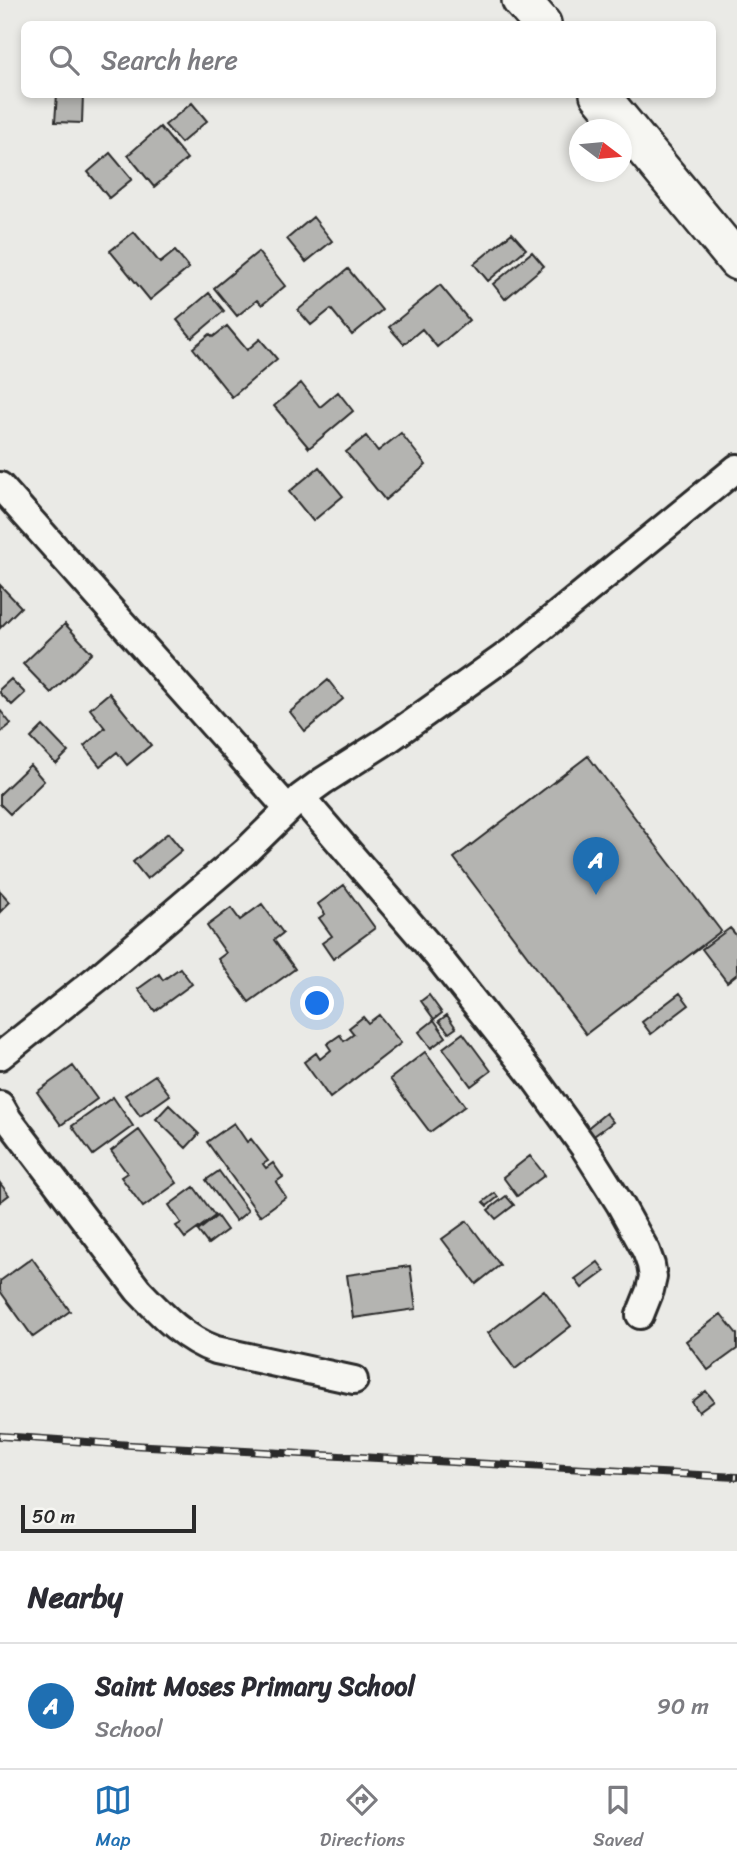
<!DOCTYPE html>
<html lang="en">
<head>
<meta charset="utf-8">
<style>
	body { margin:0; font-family:Sriracha,sans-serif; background:#f7f7f7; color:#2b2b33 }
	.compass { position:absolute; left:569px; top:119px; width:63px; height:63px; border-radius:50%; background:#fff; box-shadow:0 4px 10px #0003; rotate:106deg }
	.scale { position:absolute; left:21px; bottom:18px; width:175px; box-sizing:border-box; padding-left:7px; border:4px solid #2b2b2b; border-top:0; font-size:19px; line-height:24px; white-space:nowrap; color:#2b2b2b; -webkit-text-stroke:5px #f6f6f2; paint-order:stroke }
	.you { position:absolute; left:318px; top:1004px; width:24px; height:24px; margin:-18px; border:5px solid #fff; border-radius:50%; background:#1a73e8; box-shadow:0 0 0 10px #1a73e833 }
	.badge { display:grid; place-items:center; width:46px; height:46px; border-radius:50%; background:#1f6fb2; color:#fff; font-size:23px; font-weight:700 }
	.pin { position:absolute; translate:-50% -58px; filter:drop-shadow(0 2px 4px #0008) }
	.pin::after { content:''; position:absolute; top:37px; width:24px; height:21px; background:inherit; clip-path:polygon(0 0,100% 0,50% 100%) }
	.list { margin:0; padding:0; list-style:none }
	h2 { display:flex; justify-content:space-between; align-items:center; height:91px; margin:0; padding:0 28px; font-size:30px }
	h2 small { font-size:23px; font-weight:400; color:#7c7c81 }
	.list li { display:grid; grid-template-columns:46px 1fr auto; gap:21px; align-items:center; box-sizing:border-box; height:126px; padding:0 28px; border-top:2px solid #e1e1e2 }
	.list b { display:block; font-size:26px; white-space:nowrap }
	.list p { margin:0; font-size:23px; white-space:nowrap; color:#7c7c81 }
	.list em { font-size:23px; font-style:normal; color:#7c7c81 }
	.icon { flex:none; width:38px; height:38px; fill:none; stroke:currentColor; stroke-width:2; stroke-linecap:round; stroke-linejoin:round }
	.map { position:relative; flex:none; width:737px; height:1551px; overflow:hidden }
	.search { position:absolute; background:#fff; box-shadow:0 4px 10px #0003; left:21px; right:21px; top:21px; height:77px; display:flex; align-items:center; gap:18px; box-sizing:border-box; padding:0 24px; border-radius:10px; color:#7c7c81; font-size:26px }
	.sheet { height:217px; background:#fff }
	nav { display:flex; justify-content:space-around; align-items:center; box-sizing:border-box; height:98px; border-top:2px solid #e1e1e2; background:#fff; font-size:19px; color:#7c7c81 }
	nav a { display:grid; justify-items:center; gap:4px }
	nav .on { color:#1f6fb2 }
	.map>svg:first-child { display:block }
	.building { fill:#b4b4b1; stroke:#2b2b2b; stroke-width:2 }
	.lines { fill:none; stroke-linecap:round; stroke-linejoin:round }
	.minor-casing { stroke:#2b2b2b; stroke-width:32 }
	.secondary-casing { stroke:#2b2b2b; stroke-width:42 }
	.minor { stroke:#f6f6f2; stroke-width:26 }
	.secondary { stroke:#f6f6f2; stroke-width:37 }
	.rail-casing { stroke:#2b2b2b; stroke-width:8 }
	.rail { stroke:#f6f6f2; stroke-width:5; stroke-dasharray:16; stroke-linecap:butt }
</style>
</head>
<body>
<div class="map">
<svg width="737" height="1551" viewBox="0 0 737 1551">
	<rect width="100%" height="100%" fill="#eaeae6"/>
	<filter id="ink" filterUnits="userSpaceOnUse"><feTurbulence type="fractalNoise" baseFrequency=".0143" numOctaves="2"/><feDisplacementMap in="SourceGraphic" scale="14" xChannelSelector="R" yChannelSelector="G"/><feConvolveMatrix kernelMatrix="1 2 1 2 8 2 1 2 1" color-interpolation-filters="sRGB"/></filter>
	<g filter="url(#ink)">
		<!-- building -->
		<path class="building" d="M 57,94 L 83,94 L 82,123 L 55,122 Z
			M 192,103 L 207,121 L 181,143 L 165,125 Z
			M 160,127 L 187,159 L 154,187 L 128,155 Z
			M 110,153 L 132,179 L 109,198 L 88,172 Z
			M 313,217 L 332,241 L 306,262 L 287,239 Z
			M 134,232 L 160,263 L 175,251 L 189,268 L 150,300 L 110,251 Z
			M 512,233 L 526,249 L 488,281 L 474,264 Z
			M 258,252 L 285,286 L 262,305 L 257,300 L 237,316 L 214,288 Z
			M 532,252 L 544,266 L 505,299 L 493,284 Z
			M 348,269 L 382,310 L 352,335 L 331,309 L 311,325 L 298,310 Z
			M 440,285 L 469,320 L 437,347 L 422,329 L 404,344 L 389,327 Z
			M 209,293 L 224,311 L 192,338 L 177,320 Z
			M 227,326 L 247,350 L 260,339 L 277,359 L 232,397 L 193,348 L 210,334 L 213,337 Z
			M 301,383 L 320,407 L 338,392 L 353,411 L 309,448 L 274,406 Z
			M 401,433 L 426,465 L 385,500 L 346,452 L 366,436 L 378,451 Z
			M 319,467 L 343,496 L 313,521 L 289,492 Z
			M 0,585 L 21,607 L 0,628 Z
			M 65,624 L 92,653 L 51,693 L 23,664 Z
			M 11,679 L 25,693 L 12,705 L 0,693 L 0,689 Z
			M 328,680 L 343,699 L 305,731 L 290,712 Z
			M 109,693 L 151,745 L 127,765 L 117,752 L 100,766 L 84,746 L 105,728 L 90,709 Z
			M 0,710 L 11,724 L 0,733 Z
			M 43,726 L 68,752 L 56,764 L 31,738 Z
			M 588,756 L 721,931 L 586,1034 L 454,858 Z
			M 30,765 L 44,781 L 10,814 L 0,804 L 0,794 Z
			M 168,833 L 182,850 L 147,879 L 133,862 Z
			M 344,885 L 375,928 L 333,959 L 322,943 L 332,936 L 319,918 L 325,914 L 318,904 Z
			M 0,891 L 10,902 L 0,912 Z
			M 262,904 L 283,933 L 274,940 L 295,969 L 249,1002 L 218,959 L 226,953 L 207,926 L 231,908 L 240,920 Z
			M 730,928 L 737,936 L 737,974 L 727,982 L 702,949 Z
			M 180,968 L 192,984 L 155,1011 L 138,989 L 159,974 L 163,980 Z
			M 680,993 L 689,1005 L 651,1034 L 642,1022 Z
			M 429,995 L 442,1013 L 434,1019 L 421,1001 Z
			M 379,1015 L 401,1043 L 330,1098 L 304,1062 L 316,1053 L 320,1059 L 331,1050 L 327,1044 L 340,1035 L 344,1041 L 354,1034 L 349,1028 L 363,1017 L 368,1023 Z
			M 447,1015 L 456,1028 L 449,1033 L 439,1021 Z
			M 434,1020 L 446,1037 L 431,1048 L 419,1032 Z
			M 463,1033 L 491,1071 L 471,1086 L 443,1048 Z
			M 425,1052 L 465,1106 L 430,1132 L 390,1079 Z
			M 73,1066 L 97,1099 L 61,1125 L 37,1092 Z
			M 155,1075 L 170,1095 L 140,1116 L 125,1095 Z
			M 113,1097 L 133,1126 L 93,1155 L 72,1126 Z
			M 169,1105 L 199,1134 L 186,1148 L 156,1119 Z
			M 606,1113 L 613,1122 L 591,1138 L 585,1130 Z
			M 234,1123 L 247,1142 L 251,1139 L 268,1161 L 263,1164 L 266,1168 L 273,1163 L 283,1177 L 276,1182 L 286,1197 L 260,1216 L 207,1142 Z
			M 139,1130 L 177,1183 L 143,1207 L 121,1177 L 127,1173 L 111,1151 Z
			M 530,1156 L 545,1175 L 517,1196 L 503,1177 Z
			M 219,1171 L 248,1211 L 236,1221 L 206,1180 Z
			M 0,1183 L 9,1195 L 0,1202 Z
			M 194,1187 L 215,1216 L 185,1238 L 176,1226 L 181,1223 L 169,1205 Z
			M 495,1193 L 498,1197 L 487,1206 L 483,1202 Z
			M 506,1196 L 514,1205 L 496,1219 L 488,1210 Z
			M 217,1216 L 227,1230 L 208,1244 L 198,1231 Z
			M 467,1221 L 500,1265 L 476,1284 L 442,1239 Z
			M 32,1258 L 70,1311 L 33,1337 L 0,1291 L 0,1281 Z
			M 598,1262 L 605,1271 L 582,1288 L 575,1279 Z
			M 410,1266 L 416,1309 L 353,1318 L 347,1275 Z
			M 544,1290 L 571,1326 L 515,1369 L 488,1333 Z
			M 721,1314 L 737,1334 L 737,1349 L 708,1370 L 686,1341 Z
			M 706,1391 L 714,1401 L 699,1412 L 692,1402 Z"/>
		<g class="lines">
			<defs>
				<path id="minor" d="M 0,486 L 288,809
					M 301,797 L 436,954 L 535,1079 L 584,1147 L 620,1204 L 646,1251 L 651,1265 L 653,1277 L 650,1290 L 640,1315
					M 0,1056 L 99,977 L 245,852 L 301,797 L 323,781 L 389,739 L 514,650 L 737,468
					M 0,1105 L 8,1119 L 138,1290 C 161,1314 184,1339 216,1350 L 354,1380"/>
				<path id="secondary" d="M 521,0 L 542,24
					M 599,94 L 737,261"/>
			</defs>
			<!-- minor casing -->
			<use href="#minor" class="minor-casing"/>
			<!-- secondary casing -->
			<use href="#secondary" class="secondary-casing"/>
			<!-- minor -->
			<use href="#minor" class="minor"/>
			<!-- secondary -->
			<use href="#secondary" class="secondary"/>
			<defs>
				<path id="rail" d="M 0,1436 L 131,1445 L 737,1477"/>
			</defs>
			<!-- rail casing -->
			<use href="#rail" class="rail-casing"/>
			<!-- rail -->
			<use href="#rail" class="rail"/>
		</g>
	</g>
</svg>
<svg class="compass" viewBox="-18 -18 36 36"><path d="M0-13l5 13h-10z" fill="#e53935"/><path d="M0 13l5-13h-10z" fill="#7c7c81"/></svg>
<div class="scale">50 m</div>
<div class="you"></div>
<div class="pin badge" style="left:596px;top:895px">A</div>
<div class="search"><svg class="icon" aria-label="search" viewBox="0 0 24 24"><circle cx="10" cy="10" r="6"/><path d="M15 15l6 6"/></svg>Search here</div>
</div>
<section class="sheet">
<h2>Nearby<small></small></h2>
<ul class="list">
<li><span class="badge">A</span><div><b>Saint Moses Primary School</b><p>School</p></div><em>90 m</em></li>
</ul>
</section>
<nav>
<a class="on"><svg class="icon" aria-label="map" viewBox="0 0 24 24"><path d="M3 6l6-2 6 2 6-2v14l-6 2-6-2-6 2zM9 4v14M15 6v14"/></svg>Map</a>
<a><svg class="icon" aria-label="directions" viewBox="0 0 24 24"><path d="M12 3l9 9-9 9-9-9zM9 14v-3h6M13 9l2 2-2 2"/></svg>Directions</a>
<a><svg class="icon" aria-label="saved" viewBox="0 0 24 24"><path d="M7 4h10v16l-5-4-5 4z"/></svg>Saved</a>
</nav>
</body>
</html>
